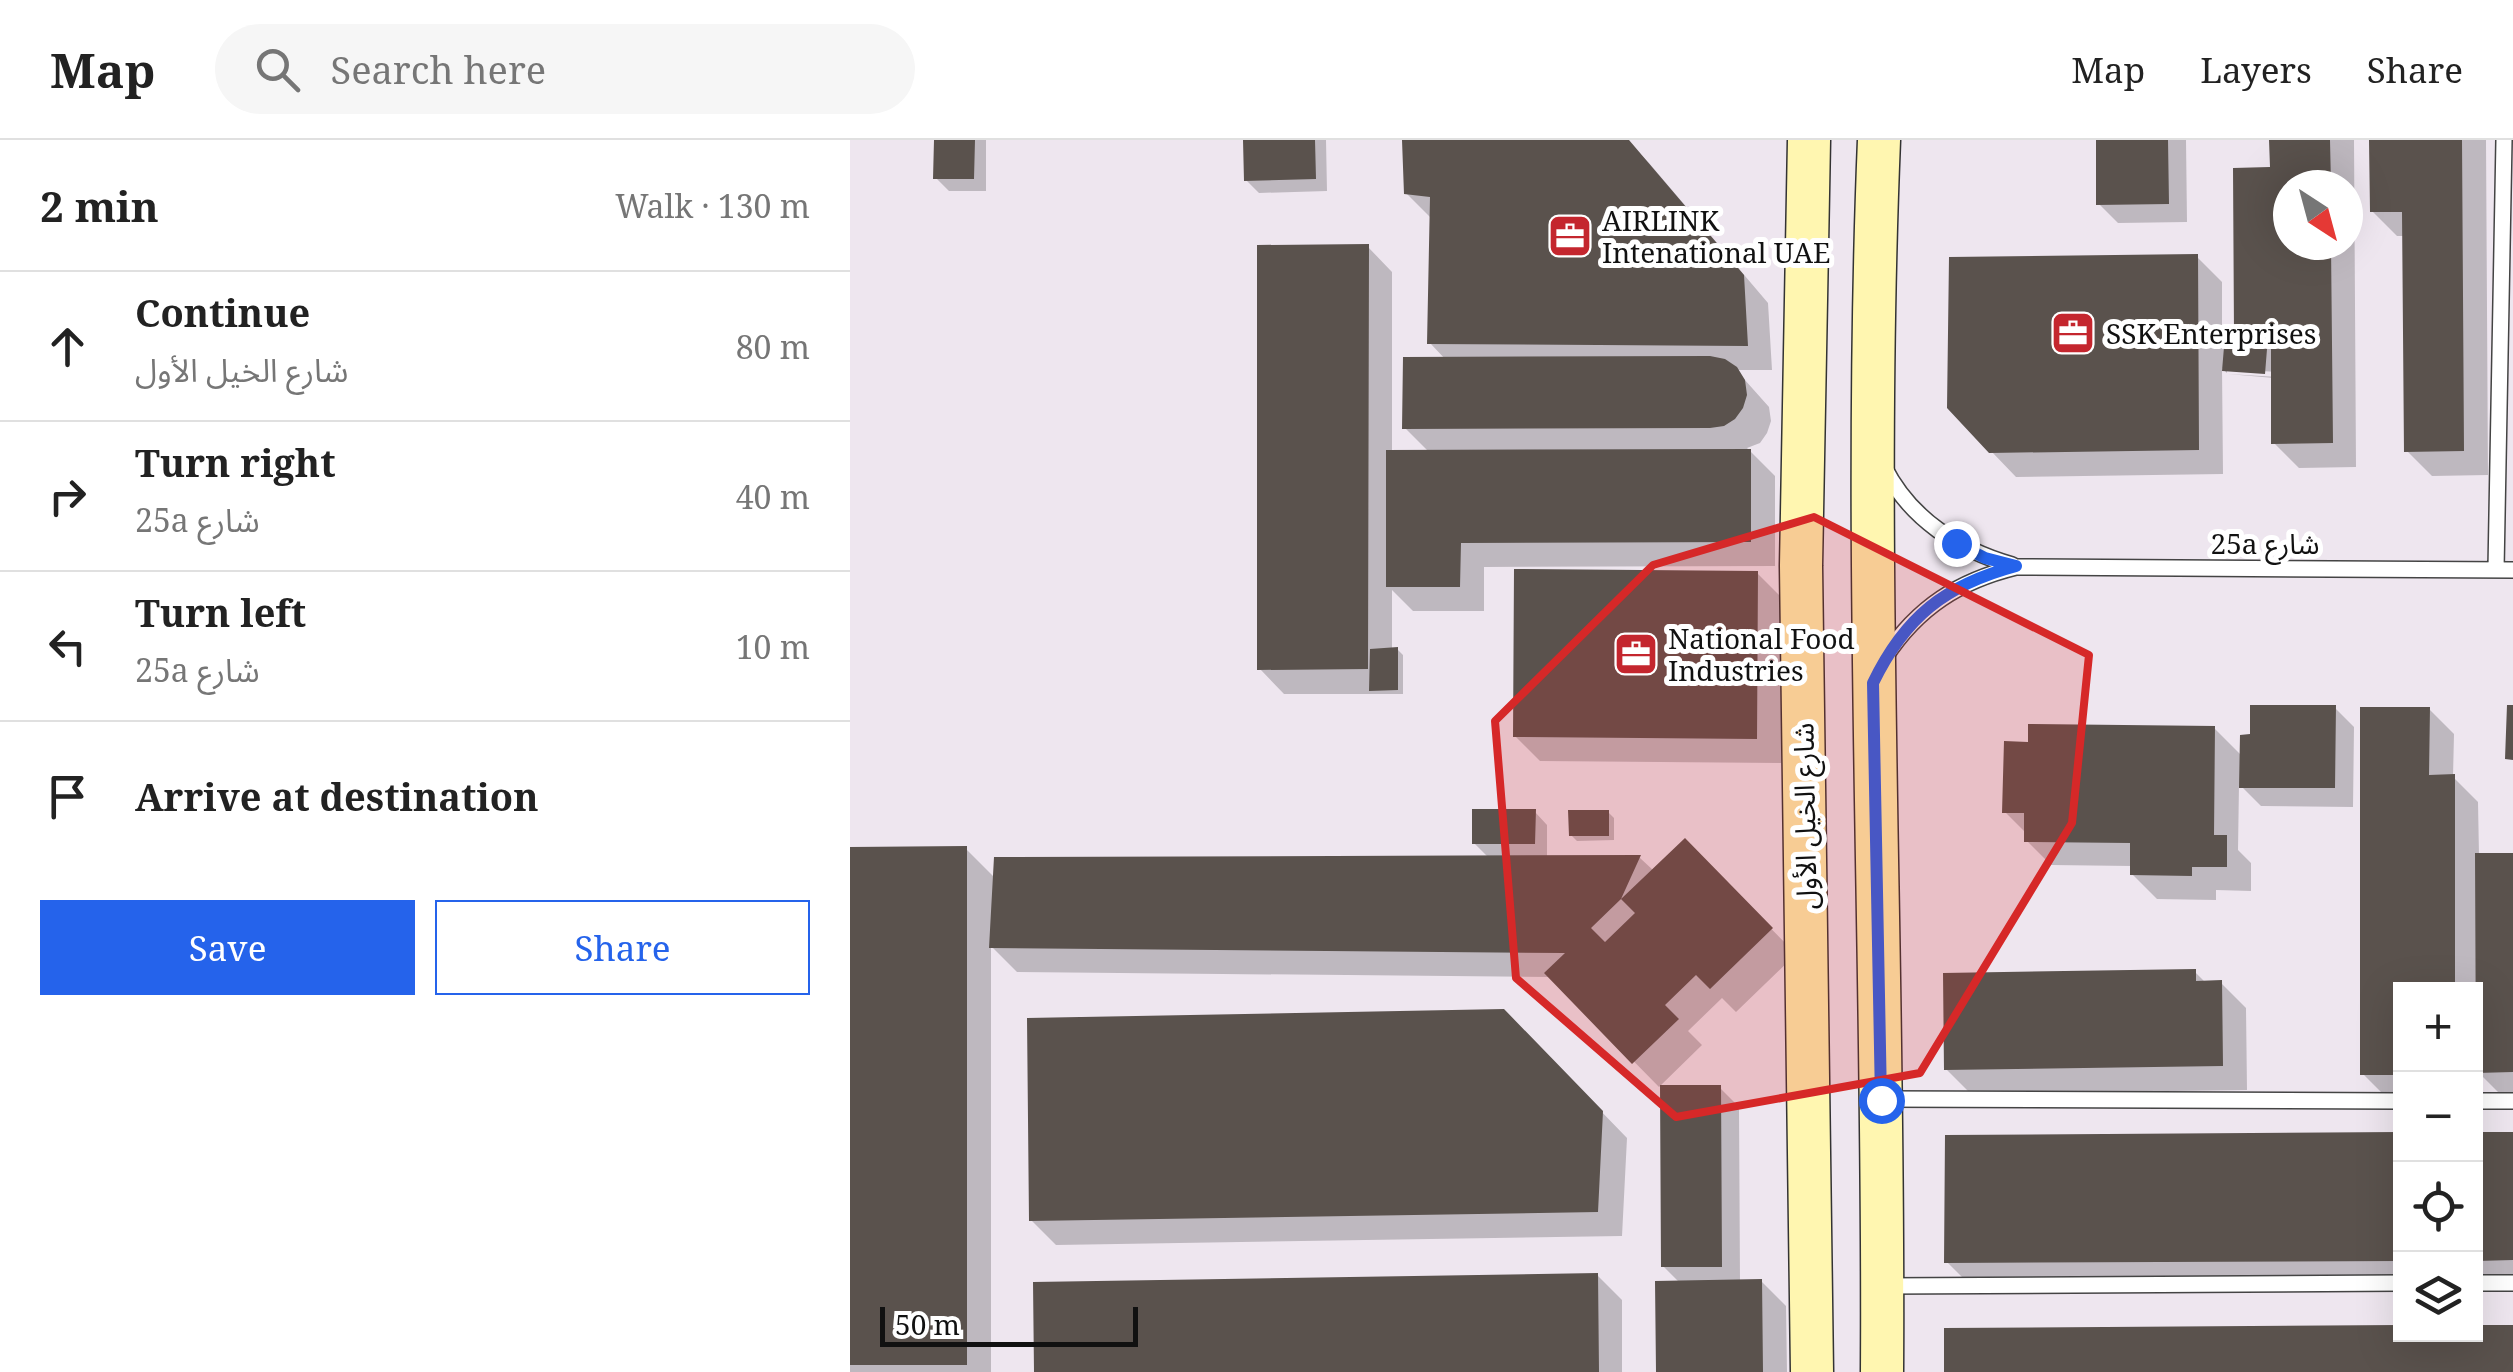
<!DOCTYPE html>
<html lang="en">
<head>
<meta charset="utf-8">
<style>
	body { margin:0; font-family:"Noto Serif","Noto Sans Arabic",serif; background:#f6f6f6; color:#222 }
	.controls { position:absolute; right:30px; bottom:30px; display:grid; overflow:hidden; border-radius:0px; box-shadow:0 10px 40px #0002 }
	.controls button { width:90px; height:90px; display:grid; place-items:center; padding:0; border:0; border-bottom:2px solid #e0e0e0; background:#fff; color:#222; font:50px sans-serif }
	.compass { position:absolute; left:1423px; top:30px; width:90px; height:90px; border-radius:50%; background:#fff; box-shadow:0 10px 40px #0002; rotate:144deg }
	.scale { position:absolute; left:30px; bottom:25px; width:258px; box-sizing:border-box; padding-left:10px; border:5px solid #111; border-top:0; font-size:28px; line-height:35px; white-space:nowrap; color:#111; -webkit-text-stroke:8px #fff; paint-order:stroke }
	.stop { position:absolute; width:30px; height:30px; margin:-22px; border:8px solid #2563eb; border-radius:50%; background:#fff }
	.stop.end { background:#2563eb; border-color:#fff; box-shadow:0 2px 10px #0008 }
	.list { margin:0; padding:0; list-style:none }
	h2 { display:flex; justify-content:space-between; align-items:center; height:130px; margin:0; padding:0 40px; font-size:42px }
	h2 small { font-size:32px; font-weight:400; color:#767676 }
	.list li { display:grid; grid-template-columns:65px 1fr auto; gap:30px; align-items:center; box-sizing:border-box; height:150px; padding:0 40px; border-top:2px solid #e0e0e0 }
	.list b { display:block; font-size:38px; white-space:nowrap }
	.list p { margin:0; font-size:32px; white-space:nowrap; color:#767676 }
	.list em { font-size:32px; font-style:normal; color:#767676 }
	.actions { display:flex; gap:20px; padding:30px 40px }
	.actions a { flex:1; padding:22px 0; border:2px solid #2563eb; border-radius:0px; text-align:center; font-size:35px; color:#2563eb }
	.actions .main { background:#2563eb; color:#fff }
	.icon { flex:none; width:55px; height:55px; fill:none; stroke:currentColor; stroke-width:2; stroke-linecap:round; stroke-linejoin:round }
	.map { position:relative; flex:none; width:1663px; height:1232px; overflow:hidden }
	header { display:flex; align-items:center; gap:60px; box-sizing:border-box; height:140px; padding:0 50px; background:#fff; border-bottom:2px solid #e0e0e0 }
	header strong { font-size:48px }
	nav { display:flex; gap:55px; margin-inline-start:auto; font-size:35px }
	.search { width:700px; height:90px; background:#f6f6f6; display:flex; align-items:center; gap:25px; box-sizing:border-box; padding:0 35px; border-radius:55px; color:#767676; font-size:38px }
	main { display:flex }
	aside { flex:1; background:#fff }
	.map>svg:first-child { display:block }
	.industrial { fill:#eee6ef; fill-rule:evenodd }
	.shadow { fill:#0003; fill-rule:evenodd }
	.building { fill:#5a524d }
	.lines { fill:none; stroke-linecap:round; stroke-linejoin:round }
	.service-casing { stroke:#444; stroke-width:18 }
	.secondary-casing { stroke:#333; stroke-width:45 }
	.service { stroke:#fff; stroke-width:15 }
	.secondary { stroke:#fff6b0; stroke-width:42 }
	.route { stroke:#2563eb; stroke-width:12 }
	.marked { fill:#d62828; fill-opacity:0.2; stroke:#d62828; stroke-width:8; stroke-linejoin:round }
	.labels { text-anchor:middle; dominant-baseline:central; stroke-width:10; stroke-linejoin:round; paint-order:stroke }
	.poi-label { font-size:28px; fill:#111; stroke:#fff; text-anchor:start }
	.street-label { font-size:28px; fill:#111; stroke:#fff }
</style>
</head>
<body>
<header>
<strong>Map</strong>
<div class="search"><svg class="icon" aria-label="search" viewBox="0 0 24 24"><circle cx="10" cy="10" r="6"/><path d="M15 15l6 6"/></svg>Search here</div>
<nav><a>Map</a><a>Layers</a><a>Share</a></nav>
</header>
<main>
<aside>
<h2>2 min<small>Walk · 130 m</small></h2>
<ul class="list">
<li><svg class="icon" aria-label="ahead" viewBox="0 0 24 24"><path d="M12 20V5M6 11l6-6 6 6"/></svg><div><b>Continue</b><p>شارع الخيل الأول</p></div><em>80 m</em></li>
<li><svg class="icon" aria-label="right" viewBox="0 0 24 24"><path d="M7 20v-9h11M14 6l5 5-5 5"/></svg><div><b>Turn right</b><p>25a شارع</p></div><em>40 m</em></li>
<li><svg class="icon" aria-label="left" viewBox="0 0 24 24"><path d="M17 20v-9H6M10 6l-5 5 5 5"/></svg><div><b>Turn left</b><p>25a شارع</p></div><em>10 m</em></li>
<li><svg class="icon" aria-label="arrive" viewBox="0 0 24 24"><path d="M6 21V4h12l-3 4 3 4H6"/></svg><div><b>Arrive at destination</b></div></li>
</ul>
<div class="actions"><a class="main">Save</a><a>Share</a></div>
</aside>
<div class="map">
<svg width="1663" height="1232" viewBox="0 0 1663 1232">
	<rect width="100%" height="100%" fill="#fffdf5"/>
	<!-- industrial -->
	<path class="industrial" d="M 0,0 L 1663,0 L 1663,1232 L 0,1232 ZM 1438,45 L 1498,45 L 1498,105 L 1438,105 ZM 1550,849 L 1626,849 L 1626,1194 L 1550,1194 Z"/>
	<!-- shadow -->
	<path class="shadow" d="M 86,0 L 136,0 L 136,51 L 99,51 L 86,38 Z
		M 396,0 L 476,0 L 477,51 L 409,53 L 396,40 Z
		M 555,0 L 776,0 L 799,23 L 918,163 L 922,230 L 886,230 L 919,267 L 921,281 L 917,293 L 910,303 L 897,308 L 925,336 L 925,426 L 634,427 L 634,471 L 563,471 L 542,450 L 542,510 L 548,510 L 553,515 L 553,554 L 434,554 L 410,529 L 518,107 L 542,132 L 542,312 L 579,312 L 555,288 L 596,220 L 580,203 L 582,79 L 556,53 Z
		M 1248,0 L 1336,0 L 1337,82 L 1268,83 L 1249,64 Z
		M 1422,0 L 1504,0 L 1506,327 L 1449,328 L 1424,303 L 1424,238 L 1378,234 L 1428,237 L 1428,232 L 1377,229 L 1377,233 L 1372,228 L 1373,334 L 1166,337 L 1141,311 L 1347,117 L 1372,142 L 1372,209 L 1406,211 L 1386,192 L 1422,29 ZM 1438,45 L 1498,45 L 1498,105 L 1438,105 Z
		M 1522,0 L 1636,0 L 1638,335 L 1582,336 L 1557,311 L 1555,96 L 1547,96 L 1522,71 Z
		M 907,433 L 932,458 L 931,623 L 690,621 L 665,596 Z
		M 1485,568 L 1504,587 L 1503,667 L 1411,666 L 1389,644 L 1388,710 L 1401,723 L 1401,751 L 1366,750 L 1366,760 L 1307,759 L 1282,734 L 1282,726 L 1201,725 L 1176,700 L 1176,693 L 1155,672 L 1364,588 L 1392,616 Z
		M 1579,569 L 1604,594 L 1603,637 L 1628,662 L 1629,716 L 1663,716 L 1663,957 L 1653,957 L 1629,933 L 1629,959 L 1626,959 L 1626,849 L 1550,849 L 1550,959 L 1538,959 L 1513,934 Z
		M 685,672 L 697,685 L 697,718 L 790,718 L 804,731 L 835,701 L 946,814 L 886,872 L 872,858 L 838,891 L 852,905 L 809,947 L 701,837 L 167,832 L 141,806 L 141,1232 L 0,1232 L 0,710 L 116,709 L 145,738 L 639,718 L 624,703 Z
		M 758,672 L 764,678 L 764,700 L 727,701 L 721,695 Z
		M 1345,832 L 1356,843 L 1371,843 L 1396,868 L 1397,950 L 1121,954 L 1096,929 Z
		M 679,897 L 777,998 L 772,1096 L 206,1105 L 181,1080 Z
		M 870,948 L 889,967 L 890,1142 L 911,1141 L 936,1166 L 937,1232 L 808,1232 L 830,1143 L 813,1126 Z
		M 1626,994 L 1663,994 L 1663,1145 L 1626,1145 Z
		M 1550,995 L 1550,1145 L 1122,1147 L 1097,1122 L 1097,997 Z
		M 747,1135 L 772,1160 L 772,1232 L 187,1232 Z"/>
	<!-- building -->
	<path class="building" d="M 84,0 L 125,0 L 124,39 L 83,39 Z
		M 393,0 L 465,0 L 466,39 L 394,41 Z
		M 552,0 L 779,0 L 894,135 L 898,206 L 577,204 L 580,57 L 554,54 Z
		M 1246,0 L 1318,0 L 1319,64 L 1246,65 Z
		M 1419,0 L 1480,0 L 1481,45 L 1438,45 L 1438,105 L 1481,105 L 1483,303 L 1421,304 L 1421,192 L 1384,193 L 1383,28 L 1420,27 Z
		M 1519,0 L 1612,0 L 1614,311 L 1554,312 L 1552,72 L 1520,72 Z
		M 519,104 L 518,529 L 407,530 L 407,105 Z
		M 1348,114 L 1349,310 L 1139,313 L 1097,268 L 1099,117 Z
		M 1374,207 L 1417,209 L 1415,234 L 1372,231 Z
		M 860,216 L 875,219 L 887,227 L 895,240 L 897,255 L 893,268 L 885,279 L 874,286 L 860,288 L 552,289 L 553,217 Z
		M 901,309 L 901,402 L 611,403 L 610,447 L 536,447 L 536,310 Z
		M 664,429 L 908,431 L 907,599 L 663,597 Z
		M 548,507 L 548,550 L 519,551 L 520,509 Z
		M 1400,565 L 1486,565 L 1485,648 L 1389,648 L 1390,595 L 1400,594 Z
		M 1657,565 L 1663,565 L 1663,620 L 1655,619 Z
		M 1510,567 L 1580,567 L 1579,635 L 1605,634 L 1605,849 L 1550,849 L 1550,935 L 1510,935 Z
		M 1178,584 L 1365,586 L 1364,695 L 1377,695 L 1377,727 L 1342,727 L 1342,736 L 1280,735 L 1280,703 L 1174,702 L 1174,673 L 1152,673 L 1154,601 L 1178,602 Z
		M 622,669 L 686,669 L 685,704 L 622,704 Z
		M 718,670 L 759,670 L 759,696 L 719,696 Z
		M 835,698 L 923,788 L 860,849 L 846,835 L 815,865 L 829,879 L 782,924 L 694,833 L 715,813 L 139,808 L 144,717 L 791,715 L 771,759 L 741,788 L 755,802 L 785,773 L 771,759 Z
		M 117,706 L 117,1225 L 0,1225 L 0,707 Z
		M 1625,713 L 1663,713 L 1663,932 L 1626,933 Z
		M 1346,829 L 1346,841 L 1372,840 L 1373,926 L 1094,930 L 1093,833 Z
		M 654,869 L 753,971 L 748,1072 L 179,1081 L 177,878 Z
		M 810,945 L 871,945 L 872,1127 L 811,1127 Z
		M 1550,992 L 1550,1121 L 1094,1123 L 1095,995 Z
		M 1626,992 L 1663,992 L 1663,1120 L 1626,1121 Z
		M 748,1133 L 749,1232 L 184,1232 L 183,1142 Z
		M 912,1139 L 913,1232 L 806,1232 L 805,1141 Z
		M 1550,1185 L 1550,1194 L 1626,1194 L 1626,1185 L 1663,1185 L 1663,1232 L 1094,1232 L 1094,1188 Z"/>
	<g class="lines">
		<defs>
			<path id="service" d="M 1034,327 C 1060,379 1109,410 1162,425
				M 1646,429 L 1654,0
				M 1035,517 C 1068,467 1109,441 1166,427 L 1663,430
				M 1035,959 L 1550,961
				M 1626,961 L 1663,961
				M 1626,1143 L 1663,1143
				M 1035,1146 L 1550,1143"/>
			<path id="secondary" d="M 959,0 L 951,426 L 962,1232
				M 1029,0 C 1012,411 1035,821 1032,1232"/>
		</defs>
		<!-- service casing -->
		<use href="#service" class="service-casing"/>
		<!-- secondary casing -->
		<use href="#secondary" class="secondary-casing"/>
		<!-- service -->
		<use href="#service" class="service"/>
		<!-- secondary -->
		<use href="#secondary" class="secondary"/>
	</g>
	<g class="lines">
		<!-- route -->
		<path class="route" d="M 1031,960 L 1023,543 C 1055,477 1095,445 1166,426 L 1135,418 L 1106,403"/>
	</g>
	<!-- marked area -->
	<path class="marked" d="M 964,377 L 1239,515 L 1222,683 L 1070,933 L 826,977 L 666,838 L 645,581 L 803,425 Z"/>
	<!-- icons -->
	<defs>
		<symbol id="office-square" viewBox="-11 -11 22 22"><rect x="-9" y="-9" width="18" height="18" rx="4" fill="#c4262e" stroke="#fff"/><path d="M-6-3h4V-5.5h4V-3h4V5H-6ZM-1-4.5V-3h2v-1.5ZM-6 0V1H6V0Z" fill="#fff"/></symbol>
	</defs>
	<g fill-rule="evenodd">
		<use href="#office-square" x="695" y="71" width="50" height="50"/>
		<use href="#office-square" x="1198" y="168" width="50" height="50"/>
		<use href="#office-square" x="761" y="489" width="50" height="50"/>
	</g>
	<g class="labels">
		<!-- poi labels -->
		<g class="poi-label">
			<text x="752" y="80">AIRLINK<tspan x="752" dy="32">Intenational UAE</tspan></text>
			<text x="1256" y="193">SSK Enterprises</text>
			<text x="818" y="498">National Food<tspan x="818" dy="32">Industries</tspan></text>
		</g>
		<!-- street labels -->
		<g class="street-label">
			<text x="1415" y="403">25a شارع</text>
			<text transform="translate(954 676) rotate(-91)">شارع الخيل الأول</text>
		</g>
	</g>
</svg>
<div class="controls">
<button>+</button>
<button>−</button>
<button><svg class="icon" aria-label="locate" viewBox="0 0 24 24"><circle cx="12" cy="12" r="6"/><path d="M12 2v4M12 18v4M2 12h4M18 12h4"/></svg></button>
<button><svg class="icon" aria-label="layers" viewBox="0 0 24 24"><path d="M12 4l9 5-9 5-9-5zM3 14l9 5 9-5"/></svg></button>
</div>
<svg class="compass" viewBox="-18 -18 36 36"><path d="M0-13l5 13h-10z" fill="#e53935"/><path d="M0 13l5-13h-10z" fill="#767676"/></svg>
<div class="scale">50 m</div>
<div class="stop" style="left:1031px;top:960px"></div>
<div class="stop end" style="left:1106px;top:403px"></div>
</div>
</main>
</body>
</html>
